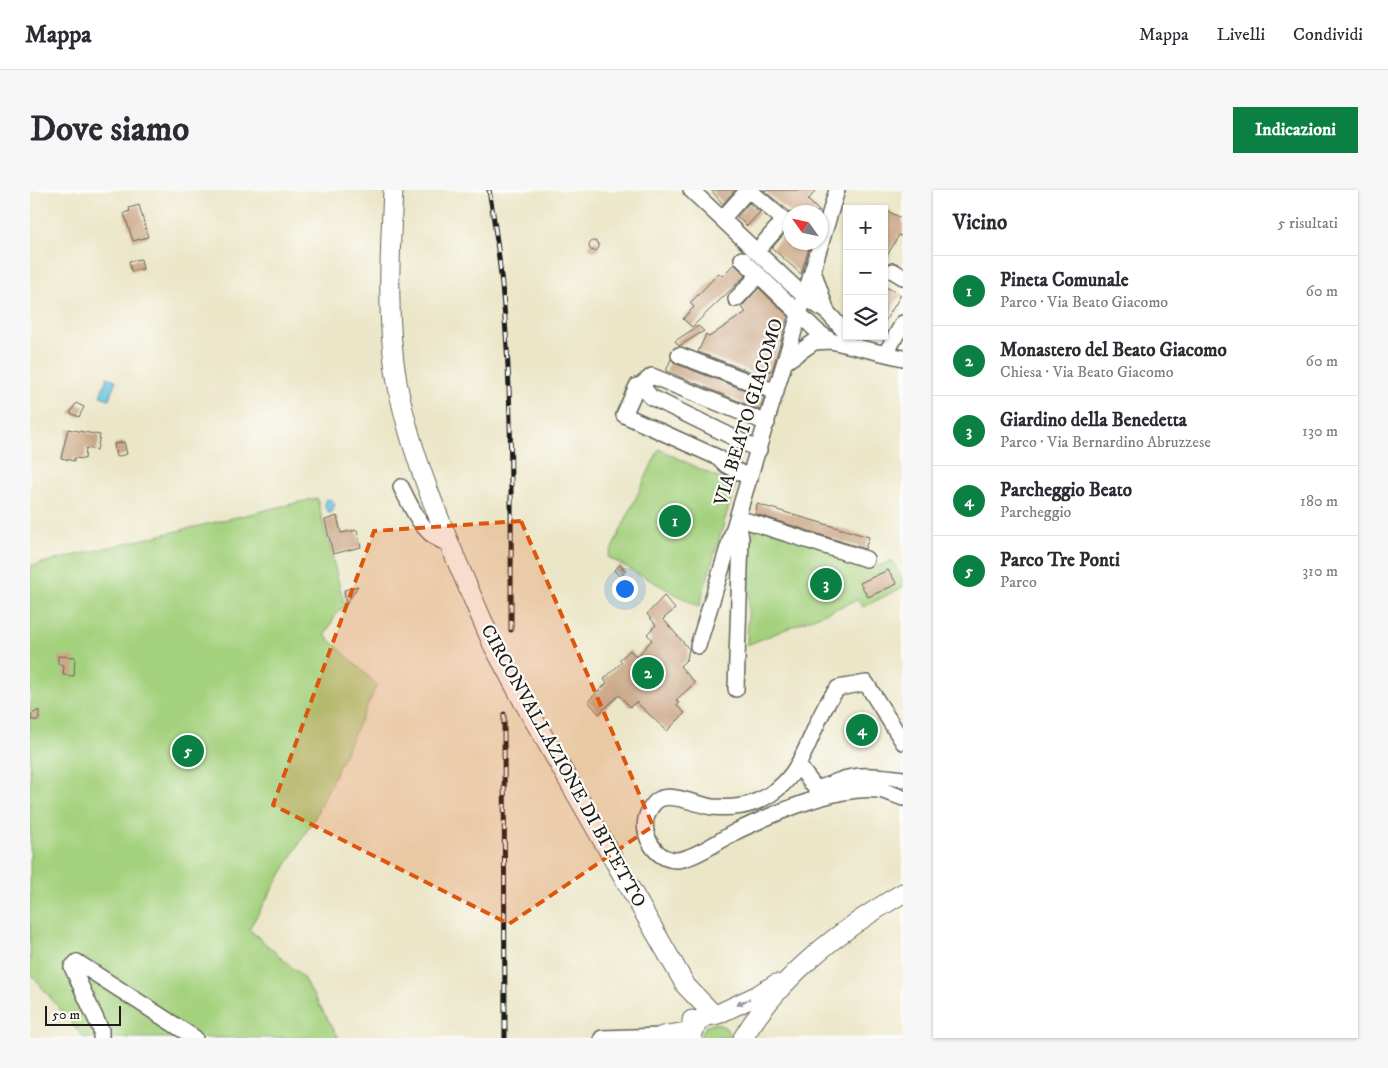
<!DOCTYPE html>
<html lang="it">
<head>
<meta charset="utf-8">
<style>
	body { margin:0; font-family:"IM FELL DW Pica",serif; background:#f7f7f7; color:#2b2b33 }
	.controls { position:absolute; right:15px; top:15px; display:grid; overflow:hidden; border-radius:0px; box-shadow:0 1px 4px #0004 }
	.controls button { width:45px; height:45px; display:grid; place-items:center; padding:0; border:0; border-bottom:1px solid #e1e1e2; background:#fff; color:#2b2b33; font:25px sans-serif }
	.compass { position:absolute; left:753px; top:15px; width:45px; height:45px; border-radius:50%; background:#fff; box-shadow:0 1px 4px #0004; rotate:304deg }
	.scale { position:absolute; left:15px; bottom:12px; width:76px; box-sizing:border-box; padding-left:5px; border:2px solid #1c1c1c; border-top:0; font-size:14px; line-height:18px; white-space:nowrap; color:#1c1c1c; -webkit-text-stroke:4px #fdfcf7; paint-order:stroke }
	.you { position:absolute; left:594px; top:398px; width:18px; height:18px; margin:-12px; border:4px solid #fff; border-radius:50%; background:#1a73e8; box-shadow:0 0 0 8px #1a73e833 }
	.badge { display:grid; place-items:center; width:32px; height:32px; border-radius:50%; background:#0b8043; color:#fff; font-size:16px; font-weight:700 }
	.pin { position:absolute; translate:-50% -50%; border:2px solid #fff; box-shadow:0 1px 5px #0006 }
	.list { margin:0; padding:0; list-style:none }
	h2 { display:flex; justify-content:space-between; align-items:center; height:65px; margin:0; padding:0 20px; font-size:21px }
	h2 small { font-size:16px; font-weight:400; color:#7c7c81 }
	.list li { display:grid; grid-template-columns:32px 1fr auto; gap:15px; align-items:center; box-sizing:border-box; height:70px; padding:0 20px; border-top:1px solid #e1e1e2 }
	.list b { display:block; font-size:19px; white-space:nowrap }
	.list p { margin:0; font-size:16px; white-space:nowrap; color:#7c7c81 }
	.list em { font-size:16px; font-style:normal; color:#7c7c81 }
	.icon { flex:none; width:28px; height:28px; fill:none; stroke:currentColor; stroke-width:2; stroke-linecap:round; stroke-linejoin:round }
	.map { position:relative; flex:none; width:873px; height:848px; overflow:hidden; border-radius:0px }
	header { display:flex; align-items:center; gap:30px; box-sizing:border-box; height:70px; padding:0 25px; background:#fff; border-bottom:1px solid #e1e1e2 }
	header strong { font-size:24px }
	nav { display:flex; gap:28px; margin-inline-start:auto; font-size:18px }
	.intro { display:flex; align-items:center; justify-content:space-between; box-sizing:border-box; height:120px; padding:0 30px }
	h1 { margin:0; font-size:35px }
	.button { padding:12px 22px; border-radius:0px; background:#0b8043; color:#fff; font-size:18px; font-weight:700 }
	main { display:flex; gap:30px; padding:0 30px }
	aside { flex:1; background:#fff; border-radius:0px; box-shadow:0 1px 4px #0004 }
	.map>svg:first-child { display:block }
	.green { fill:#a4d17e; stroke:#60764d }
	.water { fill:#66c5e4; stroke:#417080 }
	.building { fill:#cba787 }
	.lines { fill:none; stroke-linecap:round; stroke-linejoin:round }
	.minor-casing { stroke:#646358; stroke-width:18 }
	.major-casing { stroke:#646358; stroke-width:21 }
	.minor { stroke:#fff; stroke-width:15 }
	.major { stroke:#fff; stroke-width:19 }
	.rail-casing { stroke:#1c1c1c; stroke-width:5 }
	.rail { stroke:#fdfcf7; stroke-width:3; stroke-dasharray:9; stroke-linecap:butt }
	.major-bridge-casing { stroke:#646358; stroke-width:21; stroke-linecap:butt }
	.major-bridge { stroke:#fff; stroke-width:19 }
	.oneway { fill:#999 }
	.marked { fill:#de560d; fill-opacity:0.2; stroke:#de560d; stroke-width:4; stroke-dasharray:10 6; stroke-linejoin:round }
	.labels { text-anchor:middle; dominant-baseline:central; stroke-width:4.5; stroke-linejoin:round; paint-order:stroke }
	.street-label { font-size:19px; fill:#1c1c1c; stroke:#fdfcf7 }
</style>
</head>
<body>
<header>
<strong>Mappa</strong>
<nav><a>Mappa</a><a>Livelli</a><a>Condividi</a></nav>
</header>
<div class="intro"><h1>Dove siamo</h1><a class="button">Indicazioni</a></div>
<main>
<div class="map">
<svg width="873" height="848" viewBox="0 0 873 848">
	<rect width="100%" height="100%" fill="#fdfcf7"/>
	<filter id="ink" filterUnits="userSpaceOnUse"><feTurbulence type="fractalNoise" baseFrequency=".02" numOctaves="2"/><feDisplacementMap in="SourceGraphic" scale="10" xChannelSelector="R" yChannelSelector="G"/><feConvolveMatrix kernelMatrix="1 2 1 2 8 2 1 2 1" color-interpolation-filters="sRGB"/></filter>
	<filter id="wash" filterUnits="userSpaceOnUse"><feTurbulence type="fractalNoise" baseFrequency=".0096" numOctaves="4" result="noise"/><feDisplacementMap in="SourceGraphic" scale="20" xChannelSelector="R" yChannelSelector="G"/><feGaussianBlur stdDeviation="1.12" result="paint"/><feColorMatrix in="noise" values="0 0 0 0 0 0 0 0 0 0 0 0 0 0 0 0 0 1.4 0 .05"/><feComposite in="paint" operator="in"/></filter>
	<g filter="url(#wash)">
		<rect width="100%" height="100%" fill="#ebe6c8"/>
		<!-- green -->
		<path class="green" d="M 629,259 L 705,296 L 669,417 L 578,367 Z
			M 287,308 L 315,417 L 307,422 L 295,445 L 347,495 L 285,627 L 219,739 L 272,786 L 309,848 L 54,848 L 0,783 L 0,376 Z
			M 728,336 L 849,376 L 862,370 L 873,391 L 873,397 L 833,417 L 827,410 L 717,455 L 721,346 L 724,344 L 724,338 Z
			M 686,833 L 696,838 L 701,848 L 669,848 L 676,836 Z"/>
		<!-- water -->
		<path class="water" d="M 77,187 L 86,190 L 79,209 L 70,206 Z
			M 297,309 L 302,310 L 305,315 L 300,324 L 294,316 Z"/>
		<g id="blocks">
			<!-- building -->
			<path class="building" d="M 681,0 L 705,0 L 693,14 Z
				M 733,0 L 786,0 L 778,10 L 790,22 L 760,22 Z
				M 719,13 L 730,22 L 717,36 L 707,27 Z
				M 109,15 L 118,47 L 103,51 L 94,23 L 100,21 L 99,18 Z
				M 854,19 L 873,29 L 873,47 L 869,45 L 854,71 Z
				M 755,43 L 760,45 L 760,52 L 774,52 L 779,58 L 771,84 L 742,58 Z
				M559 56a5 5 0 1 1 10 0a5 5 0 1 1-10 0Z
				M 111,69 L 113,79 L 101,81 L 99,71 Z
				M 704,74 L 716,85 L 662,137 L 653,129 L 664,117 L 660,113 L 689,83 L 692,86 Z
				M 854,96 L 871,105 L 854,133 Z
				M 729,98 L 758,126 L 742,181 L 740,180 L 737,188 L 668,162 L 676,144 L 679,147 L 716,122 L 711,117 Z
				M 668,136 L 674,141 L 649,156 L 645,151 Z
				M 641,169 L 646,174 L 734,207 L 730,220 L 636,181 Z
				M 46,213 L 54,217 L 49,227 L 40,223 Z
				M 38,239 L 70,245 L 67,260 L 56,258 L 55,269 L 44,268 L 44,271 L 31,268 Z
				M 94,252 L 97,264 L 86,267 L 84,254 Z
				M 727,314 L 839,347 L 835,359 L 726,324 Z
				M 307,326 L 311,343 L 327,340 L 331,357 L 303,364 L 295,330 Z
				M 590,375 L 596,381 L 590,387 L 584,380 Z
				M 858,380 L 867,394 L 838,407 L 830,393 Z
				M 328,396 L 316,415 L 314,400 Z
				M 634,406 L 645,419 L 633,429 L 659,459 L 657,469 L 650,476 L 665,493 L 646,510 L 649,513 L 647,516 L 655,523 L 637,541 L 606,512 L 600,517 L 589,505 L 569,524 L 558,511 L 577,493 L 574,489 L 592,472 L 589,470 L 600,460 L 606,467 L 622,450 L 617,444 L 626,435 L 617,424 Z
				M 28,466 L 45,467 L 44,486 L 33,485 L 34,475 L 28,474 Z
				M 9,520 L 9,530 L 1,530 L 2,524 Z"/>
		</g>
	</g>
	<g filter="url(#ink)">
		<use href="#blocks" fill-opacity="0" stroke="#646358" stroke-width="1"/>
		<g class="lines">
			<defs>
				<path id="minor" d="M 661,0 L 775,107 L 797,122
					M 719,0 L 761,36
					M 692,29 L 718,0
					M 727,61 L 754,30
					M 712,69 L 788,142 L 801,151 L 873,168
					M 783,80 L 797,122 L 817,144
					M 863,81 L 873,87
					M 706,109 L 729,85
					M 856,163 L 873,133
					M 649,165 L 746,202
					M 755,172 L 784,152 L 801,151
					M 611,195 L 607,196 L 594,225 L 689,268 L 696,275 L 720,288
					M 729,260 L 621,207 L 611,195 L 622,186 L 737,233
					M 371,297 C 383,320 393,347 420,354
					M 668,456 L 807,0
					M 706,499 L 711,349 L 708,328 L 836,369
					M 873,552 L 836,493 L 808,498 C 775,538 780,591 723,613 C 710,618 695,618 682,617 C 669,615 642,603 630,609 C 625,611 620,618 618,623 C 608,644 628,676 653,669 C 672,664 690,650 707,641 C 745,623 806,596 848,600 C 856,601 865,605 873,608
					M 768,575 L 786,599 C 794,597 801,594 808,591 C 828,583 853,586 873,589
					M 71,848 L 71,840 L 42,777 L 47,772 L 165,848
					M 572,848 L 632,846"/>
				<path id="major" d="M 363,0 C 360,63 356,130 367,192 C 383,279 428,373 463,455
					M 493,511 L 656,796 L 683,824
					M 632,846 L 662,841 L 662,830
					M 661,848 L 667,833 L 674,827 L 688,824 L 726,806 L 746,794
					M 713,848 C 751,785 810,740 873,703"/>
			</defs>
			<!-- minor casing -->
			<use href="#minor" class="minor-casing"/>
			<!-- major casing -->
			<use href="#major" class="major-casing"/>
			<!-- minor -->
			<use href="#minor" class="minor"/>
			<!-- major -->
			<use href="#major" class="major"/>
			<defs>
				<path id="rail" d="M 459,0 C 485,145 481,293 481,440
					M 474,524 L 475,848"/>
			</defs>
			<!-- rail casing -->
			<use href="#rail" class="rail-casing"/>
			<!-- rail -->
			<use href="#rail" class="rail"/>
			<defs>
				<path id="major-bridge" d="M 463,455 L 493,511"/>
			</defs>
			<!-- major-bridge casing -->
			<use href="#major-bridge" class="major-bridge-casing"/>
			<!-- major-bridge -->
			<use href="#major-bridge" class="major-bridge"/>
		</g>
		<!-- one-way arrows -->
		<defs><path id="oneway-solid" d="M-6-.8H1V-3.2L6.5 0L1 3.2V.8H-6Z" transform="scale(1.25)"/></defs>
		<use class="oneway" href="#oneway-solid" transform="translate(713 812) rotate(155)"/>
	</g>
	<!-- marked area -->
	<path class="marked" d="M 491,331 L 623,636 L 479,734 L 243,615 L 344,341 Z"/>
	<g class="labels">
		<!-- street labels -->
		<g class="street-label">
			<text transform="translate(719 222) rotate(-73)">VIA BEATO GIACOMO</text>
			<text transform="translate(533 576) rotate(61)">CIRCONVALLAZIONE DI BITETTO</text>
		</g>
	</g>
</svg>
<div class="controls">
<button>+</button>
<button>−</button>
<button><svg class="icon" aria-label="layers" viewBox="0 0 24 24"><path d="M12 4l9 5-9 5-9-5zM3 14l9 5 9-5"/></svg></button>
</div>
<svg class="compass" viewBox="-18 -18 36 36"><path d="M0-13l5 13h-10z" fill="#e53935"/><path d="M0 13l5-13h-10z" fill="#7c7c81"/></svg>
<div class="scale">50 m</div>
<div class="you"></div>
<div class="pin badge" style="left:645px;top:331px">1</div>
<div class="pin badge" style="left:618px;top:483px">2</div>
<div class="pin badge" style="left:796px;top:394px">3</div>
<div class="pin badge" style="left:832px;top:540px">4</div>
<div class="pin badge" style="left:158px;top:561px">5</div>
</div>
<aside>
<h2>Vicino<small>5 risultati</small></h2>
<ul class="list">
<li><span class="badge">1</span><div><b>Pineta Comunale</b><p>Parco · Via Beato Giacomo</p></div><em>60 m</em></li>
<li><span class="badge">2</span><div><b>Monastero del Beato Giacomo</b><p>Chiesa · Via Beato Giacomo</p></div><em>60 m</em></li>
<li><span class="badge">3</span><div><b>Giardino della Benedetta</b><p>Parco · Via Bernardino Abruzzese</p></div><em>130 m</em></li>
<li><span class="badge">4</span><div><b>Parcheggio Beato</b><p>Parcheggio</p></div><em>180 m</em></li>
<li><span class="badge">5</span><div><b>Parco Tre Ponti</b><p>Parco</p></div><em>310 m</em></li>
</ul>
</aside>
</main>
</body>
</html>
